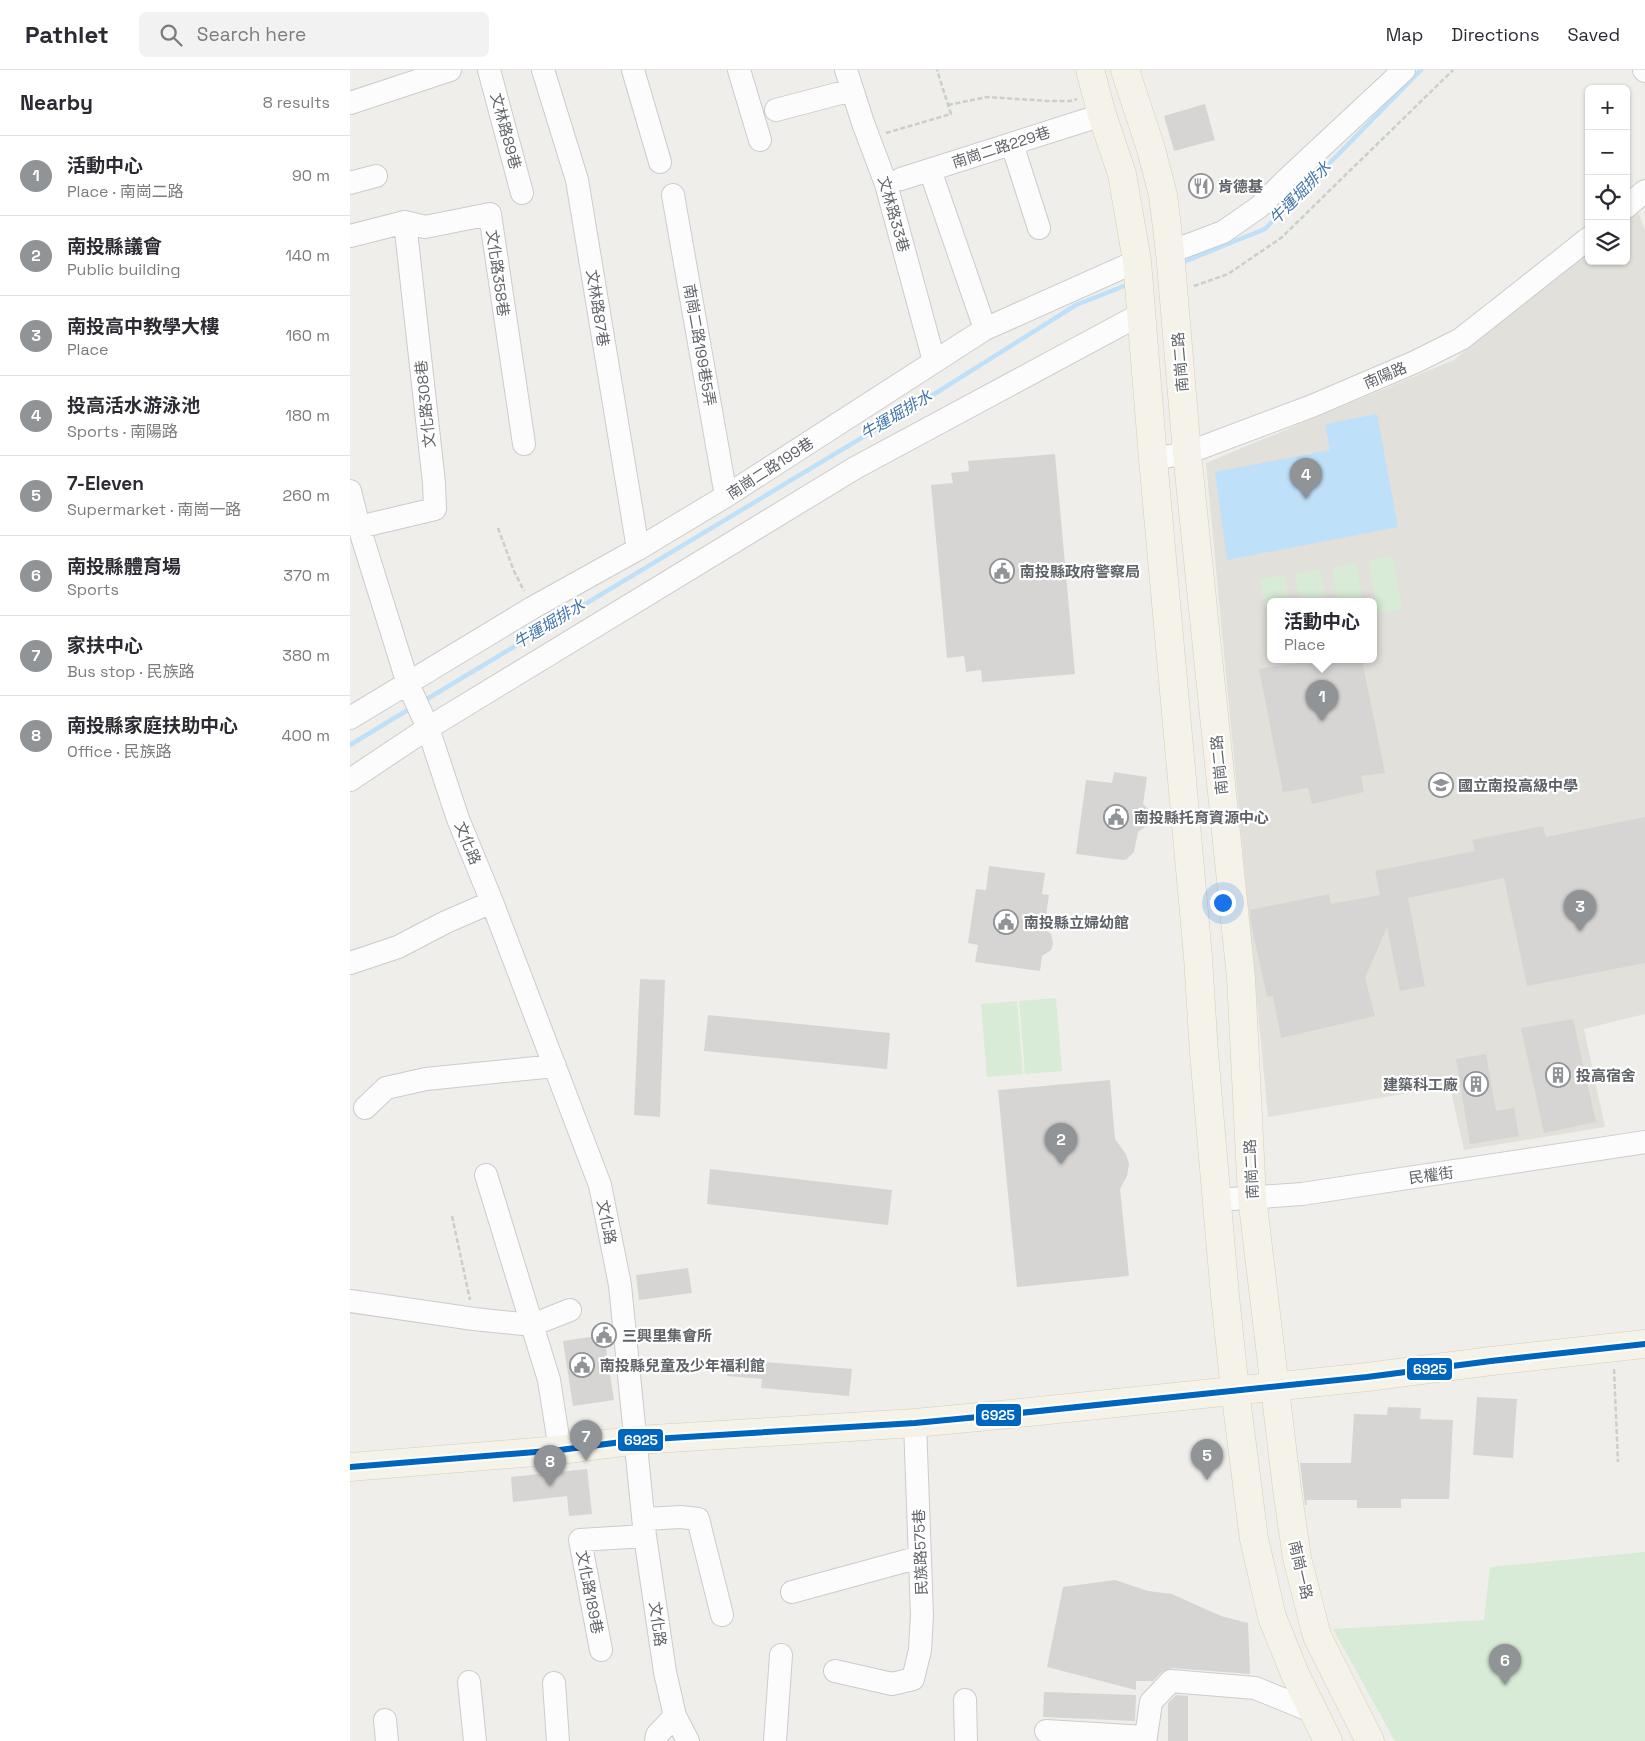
<!DOCTYPE html>
<html lang="en">
<head>
<meta charset="utf-8">
<style>
	body { margin:0; font-family:"Space Grotesk","Noto Sans TC",sans-serif; background:#f2f2f3; color:#2b2b33 }
	.controls { position:absolute; right:15px; top:15px; display:grid; overflow:hidden; border-radius:8px; box-shadow:0 1px 4px #0004 }
	.controls button { width:45px; height:45px; display:grid; place-items:center; padding:0; border:0; border-bottom:1px solid #e1e1e2; background:#fff; color:#2b2b33; font:25px sans-serif }
	.you { position:absolute; left:872px; top:832px; width:18px; height:18px; margin:-12px; border:4px solid #fff; border-radius:50%; background:#1a73e8; box-shadow:0 0 0 8px #1a73e833 }
	.badge { display:grid; place-items:center; width:32px; height:32px; border-radius:50%; background:#919496; color:#fff; font-size:16px; font-weight:700 }
	.pin { position:absolute; translate:-50% -41px; filter:drop-shadow(0 1px 2px #0008) }
	.pin::after { content:''; position:absolute; top:26px; width:18px; height:15px; background:inherit; clip-path:polygon(0 0,100% 0,50% 100%) }
	.popup { position:absolute; left:917px; top:528px; width:110px; height:65px; box-sizing:border-box; display:grid; place-content:center; border-radius:8px; background:#fff; filter:drop-shadow(0 1px 4px #0005); font-size:16px; white-space:nowrap; color:#7c7c81 }
	.popup b { font-size:19px; color:#2b2b33 }
	.popup::after { content:''; position:absolute; left:50%; top:100%; margin-left:-10px; border:10px solid transparent; border-top-color:#fff }
	.list { margin:0; padding:0; list-style:none }
	h2 { display:flex; justify-content:space-between; align-items:center; height:65px; margin:0; padding:0 20px; font-size:21px }
	h2 small { font-size:16px; font-weight:400; color:#7c7c81 }
	.list li { display:grid; grid-template-columns:32px 1fr auto; gap:15px; align-items:center; box-sizing:border-box; height:80px; padding:0 20px; border-top:1px solid #e1e1e2 }
	.list b { display:block; font-size:19px; white-space:nowrap }
	.list p { margin:0; font-size:16px; white-space:nowrap; color:#7c7c81 }
	.list em { font-size:16px; font-style:normal; color:#7c7c81 }
	.icon { flex:none; width:28px; height:28px; fill:none; stroke:currentColor; stroke-width:2; stroke-linecap:round; stroke-linejoin:round }
	.map { position:relative; flex:none; width:1295px; height:1671px; overflow:hidden }
	header { display:flex; align-items:center; gap:30px; box-sizing:border-box; height:70px; padding:0 25px; background:#fff; border-bottom:1px solid #e1e1e2 }
	header strong { font-size:24px }
	nav { display:flex; gap:28px; margin-inline-start:auto; font-size:18px }
	.search { width:350px; height:45px; background:#f2f2f3; display:flex; align-items:center; gap:12px; box-sizing:border-box; padding:0 18px; border-radius:8px; color:#7c7c81; font-size:19px }
	main { display:flex }
	aside { flex:1; background:#fff }
	.map>svg:first-child { display:block }
	.education { fill:#e2e0da; fill-rule:evenodd }
	.green { fill:#d8ebd6 }
	.water { fill:#bfe0f9 }
	.lines { fill:none; stroke-linecap:round; stroke-linejoin:round }
	.stream { stroke:#bfe0f9; stroke-width:4.5 }
	.building { fill:#d6d5d3 }
	.minor-casing { stroke:#cbcccc; stroke-width:24 }
	.major-casing { stroke:#d7ceb8; stroke-width:29 }
	.path { stroke:#cacfcc; stroke-width:2.5; stroke-dasharray:5 2.5; stroke-linecap:butt }
	.minor { stroke:#fdfcfc; stroke-width:22 }
	.major { stroke:#f4f2e9; stroke-width:28 }
	.bus-1-casing { stroke:#fff; stroke-width:10 }
	.bus-1 { stroke:#0065bd; stroke-width:6 }
	.labels { text-anchor:middle; dominant-baseline:central; stroke-width:4.5; stroke-linejoin:round; paint-order:stroke }
	.street-label { font-size:15px; fill:#5f6368; stroke:#fff }
	.poi-label { font-size:15px; font-weight:bold; fill:#5f6368; stroke:#fff; text-anchor:start }
	.water-label { font-size:16px; font-style:italic; fill:#4174aa; stroke:#fff }
	.line-badge { stroke:#fff; stroke-width:2 }
	.badge-label { font-size:14px; text-anchor:middle; font-weight:bold; fill:#fff }
</style>
</head>
<body>
<header>
<strong>Pathlet</strong>
<div class="search"><svg class="icon" aria-label="search" viewBox="0 0 24 24"><circle cx="10" cy="10" r="6"/><path d="M15 15l6 6"/></svg>Search here</div>
<nav><a>Map</a><a>Directions</a><a>Saved</a></nav>
</header>
<main>
<aside>
<h2>Nearby<small>8 results</small></h2>
<ul class="list">
<li><span class="badge">1</span><div><b>活動中心</b><p>Place · 南崗二路</p></div><em>90 m</em></li>
<li><span class="badge">2</span><div><b>南投縣議會</b><p>Public building</p></div><em>140 m</em></li>
<li><span class="badge">3</span><div><b>南投高中教學大樓</b><p>Place</p></div><em>160 m</em></li>
<li><span class="badge">4</span><div><b>投高活水游泳池</b><p>Sports · 南陽路</p></div><em>180 m</em></li>
<li><span class="badge">5</span><div><b>7-Eleven</b><p>Supermarket · 南崗一路</p></div><em>260 m</em></li>
<li><span class="badge">6</span><div><b>南投縣體育場</b><p>Sports</p></div><em>370 m</em></li>
<li><span class="badge">7</span><div><b>家扶中心</b><p>Bus stop · 民族路</p></div><em>380 m</em></li>
<li><span class="badge">8</span><div><b>南投縣家庭扶助中心</b><p>Office · 民族路</p></div><em>400 m</em></li>
</ul>
</aside>
<div class="map">
<svg width="1295" height="1671" viewBox="0 0 1295 1671">
	<rect width="100%" height="100%" fill="#efeeea"/>
	<!-- education -->
	<path class="education" d="M 1286,136 L 1295,160 L 1295,944 L 1234,959 L 1255,1057 L 1114,1080 L 1100,1016 L 918,1047 L 856,393 L 1104,290 L 1239,176 L 1239,191 L 1276,191 L 1276,144 ZM 921,532 L 1023,532 L 1023,590 L 921,590 Z"/>
	<!-- green -->
	<path class="green" d="M 1043,486 L 1052,539 L 1028,544 L 1018,490 Z
		M 1006,493 L 1013,532 L 988,532 L 982,498 Z
		M 970,499 L 976,532 L 950,532 L 945,504 Z
		M 935,505 L 940,532 L 921,532 L 920,562 L 910,509 Z
		M 706,928 L 712,1001 L 675,1004 L 669,931 Z
		M 667,931 L 673,1004 L 637,1007 L 631,934 Z
		M 1295,1482 L 1295,1671 L 1045,1671 L 983,1559 L 1134,1550 L 1140,1497 Z"/>
	<!-- water -->
	<path class="water" d="M 1027,344 L 1048,457 L 877,490 L 865,402 L 980,380 L 975,354 Z"/>
	<g class="lines">
		<!-- stream -->
		<path class="stream" d="M 831,193 L 915,159 L 1071,0
			M 72,632 L 578,328 L 726,235 L 779,214
			M 0,675 L 61,638"/>
	</g>
	<!-- building -->
	<path class="building" d="M 855,34 L 865,70 L 824,81 L 814,46 Z
		M 705,384 L 725,604 L 632,612 L 631,600 L 616,602 L 614,586 L 597,588 L 581,415 L 603,413 L 601,403 L 619,401 L 618,391 Z
		M 967,590 L 1012,590 L 1035,703 L 1011,706 L 1014,722 L 962,734 L 958,718 L 933,722 L 909,599 Z
		M 764,702 L 797,707 L 793,734 L 800,741 L 799,754 L 788,762 L 784,782 L 777,789 L 773,790 L 726,784 L 736,710 L 762,713 Z
		M 1295,747 L 1295,893 L 1177,916 L 1154,808 L 1058,828 L 1075,916 L 1050,921 L 1037,857 L 1015,908 L 1025,946 L 931,968 L 923,926 L 917,927 L 901,853 L 900,840 L 979,824 L 981,834 L 1030,825 L 1025,801 L 1125,781 L 1122,770 L 1193,756 L 1196,767 Z
		M 639,796 L 695,803 L 692,824 L 699,825 L 694,859 L 701,864 L 703,873 L 701,880 L 692,886 L 690,901 L 625,892 L 628,875 L 618,873 L 626,819 L 636,820 Z
		M 290,909 L 315,910 L 310,1047 L 284,1045 Z
		M 358,945 L 540,963 L 537,999 L 354,981 Z
		M 1223,949 L 1246,1052 L 1194,1063 L 1171,958 Z
		M 1136,984 L 1146,1041 L 1164,1038 L 1169,1066 L 1120,1074 L 1106,989 Z
		M 760,1010 L 765,1069 L 776,1084 L 779,1094 L 777,1106 L 770,1119 L 779,1206 L 667,1217 L 648,1020 Z
		M 360,1099 L 542,1120 L 538,1155 L 357,1134 Z
		M 338,1198 L 342,1223 L 289,1230 L 286,1205 Z
		M 254,1265 L 264,1330 L 223,1336 L 213,1271 Z
		M 379,1289 L 502,1299 L 499,1326 L 411,1318 L 412,1309 L 377,1306 Z
		M 1127,1327 L 1167,1329 L 1163,1388 L 1123,1385 Z
		M 1038,1337 L 1071,1338 L 1070,1349 L 1103,1350 L 1099,1429 L 1051,1429 L 1051,1438 L 1007,1438 L 1007,1430 L 956,1430 L 957,1435 L 955,1435 L 950,1393 L 1001,1393 L 1004,1344 L 1037,1345 Z
		M 237,1399 L 242,1444 L 219,1446 L 217,1426 L 163,1432 L 161,1407 Z
		M 765,1510 L 798,1521 L 822,1524 L 871,1546 L 898,1553 L 900,1604 L 822,1598 L 812,1602 L 803,1611 L 786,1611 L 786,1620 L 697,1597 L 713,1517 Z
		M 694,1622 L 786,1625 L 785,1651 L 693,1647 Z
		M 826,1625 L 838,1626 L 838,1671 L 818,1671 L 818,1633 Z"/>
	<g class="lines">
		<defs>
			<path id="minor" d="M 139,0 L 172,123
				M 193,0 L 227,110 L 288,479
				M 283,0 L 310,92
				M 389,0 L 410,70
				M 496,0 L 513,53 L 536,114 L 584,291
				M 1294,0 L 1295,1
				M 0,33 L 100,0
				M 426,40 L 502,20
				M 662,74 L 689,158
				M 580,100 L 635,259
				M 551,109 L 752,45
				M 0,113 L 26,106
				M 323,125 L 376,426
				M 1276,137 L 1295,121
				M 0,166 L 55,152 L 75,157 L 140,144 L 174,374
				M 820,182 L 873,162 L 909,137 L 937,109 L 1054,0
				M 803,389 L 837,383 L 962,336 L 1065,292 L 1111,269 L 1239,168
				M 0,421 L 9,457 L 58,614 L 78,658 L 108,749 L 142,832 L 250,1115 L 270,1215 L 295,1466 L 315,1602 L 325,1646 L 338,1671
				M 9,457 L 85,439 L 84,413 L 55,152
				M 0,648 L 182,538 L 288,479 L 376,426 L 635,259 L 787,191
				M 0,710 L 78,658 L 505,398 L 791,244
				M 0,893 L 48,877 L 96,852 L 142,832
				M 15,1038 L 36,1018 L 76,1009 L 205,996
				M 136,1105 L 199,1310 L 210,1380
				M 867,1130 L 952,1124 L 1295,1072
				M 0,1231 L 124,1249 L 182,1255 L 220,1240
				M 294,1449 L 331,1447 L 348,1449 L 372,1545
				M 442,1522 L 570,1487
				M 251,1580 L 230,1470 L 295,1466
				M 485,1601 L 542,1614 L 563,1609 L 570,1580 L 572,1545 L 565,1353
				M 119,1612 L 125,1671
				M 204,1613 L 208,1671
				M 615,1630 L 616,1671
				M 35,1650 L 37,1671
				M 696,1661 L 796,1667 L 801,1632 L 821,1611 L 905,1618 L 964,1642
				M 306,1671 L 307,1665 L 325,1646
				M 425,1671 L 431,1585"/>
			<path id="major" d="M 740,0 L 752,45 L 772,104 L 787,191 L 803,389 L 848,887 L 854,983 L 875,1226 L 885,1320 L 904,1469 L 922,1547 L 945,1604 L 978,1671
				M 775,0 L 801,79 L 813,125 L 820,182 L 837,383 L 891,908 L 902,1127 L 937,1419 L 947,1488 L 967,1566 L 1020,1671
				M 0,1397 L 210,1380 L 287,1370 L 565,1353 L 660,1344 L 1017,1307 L 1141,1291 L 1295,1274"/>
		</defs>
		<!-- minor casing -->
		<use href="#minor" class="minor-casing"/>
		<!-- major casing -->
		<use href="#major" class="major-casing"/>
		<!-- path -->
		<path class="path" d="M 598,35 L 637,27 L 698,31 L 720,31 L 727,29
			M 536,63 L 601,44 L 587,0
			M 844,216 L 878,204 L 931,168 L 1103,0
			M 148,458 L 164,501 L 174,521
			M 102,1146 L 120,1230
			M 1264,1299 L 1268,1392"/>
		<!-- minor -->
		<use href="#minor" class="minor"/>
		<!-- major -->
		<use href="#major" class="major"/>
		<defs>
			<path id="bus-1" d="M 0,1397 L 210,1380 L 287,1370 L 565,1353 L 660,1344 L 1017,1307 L 1141,1291 L 1295,1274"/>
		</defs>
		<!-- bus-1 casing -->
		<use href="#bus-1" class="bus-1-casing"/>
		<!-- bus-1 -->
		<use href="#bus-1" class="bus-1"/>
	</g>
	<!-- icons -->
	<defs>
		<symbol id="restaurant-ring" viewBox="-11 -11 22 22"><circle r="9.5" fill="#fff" stroke="#919496" stroke-width="1.5"/><path d="M-5-6h1v4h1v-4h1v4h1v-4h1v5L-1.5 .5V6h-2V.5L-5-1ZM5-6V6H3V1.5H1.5Q1.5-4 5-6Z" fill="#919496"/></symbol>
		<symbol id="civic-ring" viewBox="-11 -11 22 22"><circle r="9.5" fill="#fff" stroke="#919496" stroke-width="1.5"/><path d="M-.6-6.5H3V-4.5H.6V-3L4-1V1h2V6H-6V1h2V-1L-.6-3ZM-1.2 2.5V6h2.4V2.5Z" fill="#919496"/></symbol>
		<symbol id="school-ring" viewBox="-11 -11 22 22"><circle r="9.5" fill="#fff" stroke="#919496" stroke-width="1.5"/><path d="M0-5L7-2L0 1L-7-2ZM-4 1L0 2.5L4 1V4Q0 6-4 4Z" fill="#919496"/></symbol>
		<symbol id="building-ring" viewBox="-11 -11 22 22"><circle r="9.5" fill="#fff" stroke="#919496" stroke-width="1.5"/><path d="M-4-6H4V6H1V3H-1V6H-4ZM-2.5-4.3h1.7v1.8h-1.7ZM.8-4.3h1.7v1.8H.8ZM-2.5-1h1.7V.8h-1.7ZM.8-1h1.7V.8H.8Z" fill="#919496"/></symbol>
	</defs>
	<g fill-rule="evenodd">
		<use href="#restaurant-ring" x="837" y="102" width="28" height="28"/>
		<use href="#civic-ring" x="638" y="487" width="28" height="28"/>
		<use href="#school-ring" x="1077" y="701" width="28" height="28"/>
		<use href="#civic-ring" x="752" y="733" width="28" height="28"/>
		<use href="#civic-ring" x="642" y="838" width="28" height="28"/>
		<use href="#building-ring" x="1194" y="991" width="28" height="28"/>
		<use href="#building-ring" x="1112" y="1000" width="28" height="28"/>
		<use href="#civic-ring" x="240" y="1251" width="28" height="28"/>
		<use href="#civic-ring" x="218" y="1281" width="28" height="28"/>
	</g>
	<g class="labels">
		<!-- street labels -->
		<g class="street-label">
			<text transform="translate(156 61) rotate(75)">文林路89巷</text>
			<text transform="translate(651 77) rotate(-18)">南崗二路229巷</text>
			<text transform="translate(544 144) rotate(74)">文林路33巷</text>
			<text transform="translate(148 203) rotate(82)">文化路358巷</text>
			<text transform="translate(248 238) rotate(81)">文林路87巷</text>
			<text transform="translate(350 275) rotate(80)">南崗二路199巷5弄</text>
			<text transform="translate(830 292) rotate(-95)">南崗二路</text>
			<text transform="translate(1035 305) rotate(-23)">南陽路</text>
			<text transform="translate(75 334) rotate(-96)">文化路308巷</text>
			<text transform="translate(420 398) rotate(-33)">南崗二路199巷</text>
			<text transform="translate(869 695) rotate(-96)">南崗二路</text>
			<text transform="translate(118 773) rotate(68)">文化路</text>
			<text transform="translate(901 1099) rotate(-93)">南崗二路</text>
			<text transform="translate(1081 1105) rotate(-8)">民權街</text>
			<text transform="translate(257 1152) rotate(79)">文化路</text>
			<text transform="translate(570 1482) rotate(-92)">民族路575巷</text>
			<text transform="translate(951 1500) rotate(77)">南崗一路</text>
			<text transform="translate(240 1522) rotate(79)">文化路189巷</text>
			<text transform="translate(308 1554) rotate(82)">文化路</text>
		</g>
		<!-- poi labels -->
		<g class="poi-label">
			<text x="868" y="116">肯德基</text>
			<text x="670" y="501">南投縣政府警察局</text>
			<text x="1108" y="715">國立南投高級中學</text>
			<text x="784" y="747">南投縣托育資源中心</text>
			<text x="674" y="852">南投縣立婦幼館</text>
			<text x="1226" y="1005">投高宿舍</text>
			<text x="1108" y="1014" text-anchor="end">建築科工廠</text>
			<text x="272" y="1265">三興里集會所</text>
			<text x="250" y="1295">南投縣兒童及少年福利館</text>
		</g>
		<!-- water labels -->
		<g class="water-label">
			<text transform="translate(950 123) rotate(-46)">牛運堀排水</text>
			<text transform="translate(546 345) rotate(-31)">牛運堀排水</text>
			<text transform="translate(199 554) rotate(-31)">牛運堀排水</text>
		</g>
	</g>
	<g class="line-badge">
		<rect x="1056" y="1287" width="47" height="24" rx="5" fill="#0065bd"/>
		<rect x="625" y="1333" width="47" height="24" rx="5" fill="#0065bd"/>
		<rect x="267" y="1358" width="47" height="24" rx="5" fill="#0065bd"/>
	</g>
	<g class="badge-label">
		<text x="1080" y="1304">6925</text>
		<text x="648" y="1350">6925</text>
		<text x="291" y="1375">6925</text>
	</g>
</svg>
<div class="controls">
<button>+</button>
<button>−</button>
<button><svg class="icon" aria-label="locate" viewBox="0 0 24 24"><circle cx="12" cy="12" r="6"/><path d="M12 2v4M12 18v4M2 12h4M18 12h4"/></svg></button>
<button><svg class="icon" aria-label="layers" viewBox="0 0 24 24"><path d="M12 4l9 5-9 5-9-5zM3 14l9 5 9-5"/></svg></button>
</div>
<div class="you"></div>
<div class="pin badge" style="left:972px;top:651px">1</div>
<div class="popup"><b>活動中心</b>Place</div>
<div class="pin badge" style="left:711px;top:1094px">2</div>
<div class="pin badge" style="left:1230px;top:861px">3</div>
<div class="pin badge" style="left:956px;top:429px">4</div>
<div class="pin badge" style="left:857px;top:1410px">5</div>
<div class="pin badge" style="left:1155px;top:1615px">6</div>
<div class="pin badge" style="left:236px;top:1391px">7</div>
<div class="pin badge" style="left:200px;top:1416px">8</div>
</div>
</main>
</body>
</html>
